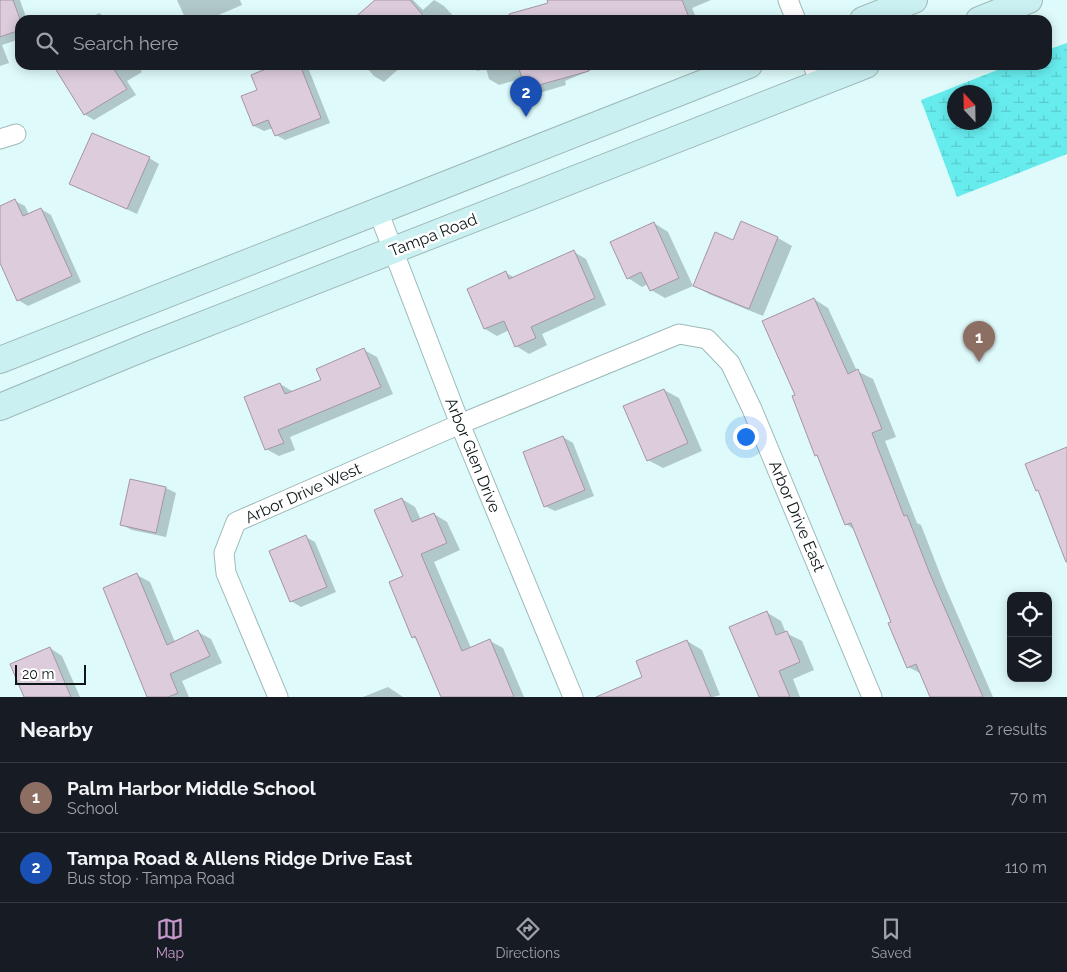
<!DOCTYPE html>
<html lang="en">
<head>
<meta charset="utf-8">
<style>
	body { margin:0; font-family:Raleway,sans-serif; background:#20242c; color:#f1f3f6 }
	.controls { position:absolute; right:15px; bottom:15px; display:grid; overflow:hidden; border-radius:10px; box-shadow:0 2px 12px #0003 }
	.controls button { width:45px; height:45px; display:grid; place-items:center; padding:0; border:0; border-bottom:1px solid #363941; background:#171b24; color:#f1f3f6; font:25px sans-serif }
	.compass { position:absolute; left:947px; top:85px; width:45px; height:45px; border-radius:50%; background:#171b24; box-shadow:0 2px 12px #0003; rotate:338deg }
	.scale { position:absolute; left:15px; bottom:12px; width:71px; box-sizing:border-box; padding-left:5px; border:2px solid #0e1718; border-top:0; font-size:14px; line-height:18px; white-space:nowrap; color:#0e1718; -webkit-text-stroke:4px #fff; paint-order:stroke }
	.you { position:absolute; left:745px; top:436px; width:18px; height:18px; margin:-12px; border:4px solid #fff; border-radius:50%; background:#1a73e8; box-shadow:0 0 0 8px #1a73e833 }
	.badge { display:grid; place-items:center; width:32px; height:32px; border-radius:50%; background:#c499c9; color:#fff; font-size:16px; font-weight:700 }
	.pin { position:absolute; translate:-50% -41px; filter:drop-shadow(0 1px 2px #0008) }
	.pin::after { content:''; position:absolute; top:26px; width:18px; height:15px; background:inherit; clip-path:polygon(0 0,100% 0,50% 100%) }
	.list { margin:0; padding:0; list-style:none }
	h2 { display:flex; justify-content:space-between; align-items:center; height:65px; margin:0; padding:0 20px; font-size:21px }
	h2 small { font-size:16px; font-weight:400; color:#9ea1a6 }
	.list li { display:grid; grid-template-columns:32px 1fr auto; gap:15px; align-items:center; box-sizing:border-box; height:70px; padding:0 20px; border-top:1px solid #363941 }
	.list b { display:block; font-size:19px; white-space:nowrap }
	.list p { margin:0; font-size:16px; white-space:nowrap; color:#9ea1a6 }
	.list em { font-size:16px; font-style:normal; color:#9ea1a6 }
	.icon { flex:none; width:28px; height:28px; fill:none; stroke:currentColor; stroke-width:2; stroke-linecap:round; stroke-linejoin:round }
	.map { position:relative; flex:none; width:1067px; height:697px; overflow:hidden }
	.search { position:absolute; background:#171b24; box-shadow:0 2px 12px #0003; left:15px; right:15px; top:15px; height:55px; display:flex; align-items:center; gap:12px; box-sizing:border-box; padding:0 18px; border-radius:15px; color:#9ea1a6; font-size:19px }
	.sheet { height:205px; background:#171b24 }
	nav { display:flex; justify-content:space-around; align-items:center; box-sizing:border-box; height:70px; border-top:1px solid #363941; background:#171b24; font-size:14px; color:#9ea1a6 }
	nav a { display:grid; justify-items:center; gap:2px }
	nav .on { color:#c499c9 }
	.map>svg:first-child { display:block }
	.wetland { fill:url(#wetland-marsh); fill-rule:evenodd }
	.shadow { fill:#0003 }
	.building { fill:#dcccdc; stroke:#a595a5 }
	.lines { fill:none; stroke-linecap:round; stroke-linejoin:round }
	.street-casing { stroke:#9fb9b9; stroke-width:21 }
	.secondary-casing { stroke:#9fb9b9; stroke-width:28 }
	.street { stroke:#fff; stroke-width:19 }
	.secondary { stroke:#caf0f1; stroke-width:26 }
	.labels { text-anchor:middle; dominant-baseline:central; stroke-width:5; stroke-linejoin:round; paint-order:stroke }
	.street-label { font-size:16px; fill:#0e1718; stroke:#fff }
</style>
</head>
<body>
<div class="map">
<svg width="1067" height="697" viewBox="0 0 1067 697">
	<defs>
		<pattern id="wetland-marsh" width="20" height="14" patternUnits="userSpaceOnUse" patternTransform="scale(1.25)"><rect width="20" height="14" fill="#67ecee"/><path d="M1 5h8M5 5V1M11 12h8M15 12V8" fill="none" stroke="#58cacb"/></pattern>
	</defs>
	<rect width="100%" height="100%" fill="#defafa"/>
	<!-- wetland -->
	<path class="wetland" d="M 1067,43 L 1067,154 L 957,197 L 921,100 L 1010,65 L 1047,65 L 1047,50 ZM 954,92 L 984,92 L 984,122 L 954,122 Z"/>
	<!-- shadow -->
	<path class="shadow" d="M 0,0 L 20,0 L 27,20 L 20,20 L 20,39 L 2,45 L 9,63 L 0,66 Z
		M 177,0 L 240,0 L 242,5 L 207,20 L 186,20 Z
		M 377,0 L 413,0 L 423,10 L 434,0 L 444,6 L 457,20 L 354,20 Z
		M 548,0 L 711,0 L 692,8 L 697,20 L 494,20 L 550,4 Z
		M 99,13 L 110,20 L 86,20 Z
		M 54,65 L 137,65 L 142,72 L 127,81 L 136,95 L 94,120 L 84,114 Z
		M 279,65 L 307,65 L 330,123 L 285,140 L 276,135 L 273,128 L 264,131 L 254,126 L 243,97 L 258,91 Z
		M 364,65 L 403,65 L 384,82 L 374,76 Z
		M 417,65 L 432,65 L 426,70 Z
		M 468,65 L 603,65 L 565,81 L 566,85 L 536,94 L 526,88 L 523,78 L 499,85 L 489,79 L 486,68 L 478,71 Z
		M 149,158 L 159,164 L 137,214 L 71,184 Z
		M 15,201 L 25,206 L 29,215 L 41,209 L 51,215 L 81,282 L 28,306 L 18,300 L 2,264 L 0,265 L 0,207 Z
		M 654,223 L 668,232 L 693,286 L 665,298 L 651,290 L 648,284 L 642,287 L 628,278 Z
		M 778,238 L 792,246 L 763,316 L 709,294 L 694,285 L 734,241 Z
		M 574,252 L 586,259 L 606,305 L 542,334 L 547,345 L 529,354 L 516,346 L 509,330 L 497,336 L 485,329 L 506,273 L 515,278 Z
		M 814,299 L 828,308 L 857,371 L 873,379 L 896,437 L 885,441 L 917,523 L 921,525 L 944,584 L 993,697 L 931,697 L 922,674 L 908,667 L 893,623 L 855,530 L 846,524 L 819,457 L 816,455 L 797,396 Z
		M 364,350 L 377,357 L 393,394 L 290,437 L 295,450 L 279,456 L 266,449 L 280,384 L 292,391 L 322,381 Z
		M 664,390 L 679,398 L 702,451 L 663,468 L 648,460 Z
		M 563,437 L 573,443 L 594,496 L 555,511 L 545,506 Z
		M 166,488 L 176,493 L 166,537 L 132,530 L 122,525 Z
		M 402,499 L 415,507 L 421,520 L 434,514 L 447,522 L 460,550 L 434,562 L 471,648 L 490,641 L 503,648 L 524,697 L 442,697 L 418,640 L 413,637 L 405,577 Z
		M 306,537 L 315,542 L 336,592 L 301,607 L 291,601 Z
		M 137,575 L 150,582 L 175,642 L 198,632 L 211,639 L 222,663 L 182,681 L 189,697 L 149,697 Z
		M 766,612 L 781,621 L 786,633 L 802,641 L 814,670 L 793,679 L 800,697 L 758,697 L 760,696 Z
		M 687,641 L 702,650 L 720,695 L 714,697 L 632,697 L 644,678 Z
		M 50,648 L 62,656 L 80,697 L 26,697 Z
		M 388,687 L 403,697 L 363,697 Z"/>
	<!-- building -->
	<path class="building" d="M 0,0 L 13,0 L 20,19 L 20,30 L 0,37 Z
		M 375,0 L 410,0 L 427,20 L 352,20 Z
		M 547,0 L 682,0 L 690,20 L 510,20 L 509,14 L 548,3 Z
		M 53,65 L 111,65 L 127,89 L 84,115 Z
		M 276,65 L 300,65 L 321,118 L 275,136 L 268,120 L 253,126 L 241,96 L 257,90 L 251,75 Z
		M 518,65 L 588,65 L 589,71 L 525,89 Z
		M 92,133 L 150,157 L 127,209 L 69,184 Z
		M 15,199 L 23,216 L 41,208 L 72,276 L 17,301 L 0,263 L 0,206 Z
		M 741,221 L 778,237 L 749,309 L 693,286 L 715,232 L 733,240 Z
		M 654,222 L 679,278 L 650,291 L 641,272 L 627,279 L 610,242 Z
		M 574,250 L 595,298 L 531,327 L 536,338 L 515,347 L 504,321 L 484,329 L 467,289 L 506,271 L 509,279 Z
		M 814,298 L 848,374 L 858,369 L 882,429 L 872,433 L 904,516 L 907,515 L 930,574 L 983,697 L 930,697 L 916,664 L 907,668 L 888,623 L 891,622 L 851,523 L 845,525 L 817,455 L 815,456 L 792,396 L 795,395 L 762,321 Z
		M 364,348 L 381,387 L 278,430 L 284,443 L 265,450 L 244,397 L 280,383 L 285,394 L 321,380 L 316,369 Z
		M 664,389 L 688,443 L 647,461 L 623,406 Z
		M 563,436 L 585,490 L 544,507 L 523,452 Z
		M 1067,447 L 1067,562 L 1066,562 L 1038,490 L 1036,491 L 1025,464 Z
		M 130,479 L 166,487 L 156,533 L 120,525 Z
		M 402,498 L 412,522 L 434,513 L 447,543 L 421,554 L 462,651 L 490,639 L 514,697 L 441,697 L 415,636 L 412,638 L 389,582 L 403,576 L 374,510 Z
		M 306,535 L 327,587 L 290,602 L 269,551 Z
		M 137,573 L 167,645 L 198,630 L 210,656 L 170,674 L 178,693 L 168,697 L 147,697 L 103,588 Z
		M 767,611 L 776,635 L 787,631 L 800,662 L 779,671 L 790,697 L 759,697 L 729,627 Z
		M 687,640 L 711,697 L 596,697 L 642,677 L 636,661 Z
		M 50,647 L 71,697 L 24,697 L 10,664 Z"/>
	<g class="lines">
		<defs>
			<path id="street" d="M 788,0 L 796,20
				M 813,65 L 820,83
				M 0,139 L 16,134
				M 378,211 L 460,424 L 573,697
				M 278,697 L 226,573 L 224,553 L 236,522 L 460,424 L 679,334 L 707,339 L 730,363 L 752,409 L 872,697"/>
			<path id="secondary" d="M 863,20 L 914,0
				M 979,20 L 1029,0
				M 0,360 L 749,65
				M 0,407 L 146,347 L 866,65"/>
		</defs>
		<!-- street casing -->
		<use href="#street" class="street-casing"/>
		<!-- secondary casing -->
		<use href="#secondary" class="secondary-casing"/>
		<!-- street -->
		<use href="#street" class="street"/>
		<!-- secondary -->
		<use href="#secondary" class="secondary"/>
	</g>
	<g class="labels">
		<!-- street labels -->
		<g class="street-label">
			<text transform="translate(433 235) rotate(-21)">Tampa Road</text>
			<text transform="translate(473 455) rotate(68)">Arbor Glen Drive</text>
			<text transform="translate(303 493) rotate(-24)">Arbor Drive West</text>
			<text transform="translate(797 516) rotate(67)">Arbor Drive East</text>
		</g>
	</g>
</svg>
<div class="controls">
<button><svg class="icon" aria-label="locate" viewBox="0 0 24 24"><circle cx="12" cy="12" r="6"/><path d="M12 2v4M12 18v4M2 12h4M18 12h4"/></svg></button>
<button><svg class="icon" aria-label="layers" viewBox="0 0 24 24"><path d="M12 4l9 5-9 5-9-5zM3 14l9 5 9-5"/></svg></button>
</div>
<svg class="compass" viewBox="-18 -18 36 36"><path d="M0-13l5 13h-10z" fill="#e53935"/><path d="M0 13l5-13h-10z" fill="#9ea1a6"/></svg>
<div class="scale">20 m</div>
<div class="you"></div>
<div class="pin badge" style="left:979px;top:362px;background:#8d6e63">1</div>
<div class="pin badge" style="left:526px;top:117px;background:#1a4fb4">2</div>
<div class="search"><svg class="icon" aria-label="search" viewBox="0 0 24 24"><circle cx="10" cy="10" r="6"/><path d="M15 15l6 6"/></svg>Search here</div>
</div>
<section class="sheet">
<h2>Nearby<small>2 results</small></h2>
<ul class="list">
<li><span class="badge" style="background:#8d6e63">1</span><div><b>Palm Harbor Middle School</b><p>School</p></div><em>70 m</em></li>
<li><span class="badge" style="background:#1a4fb4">2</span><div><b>Tampa Road &amp; Allens Ridge Drive East</b><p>Bus stop · Tampa Road</p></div><em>110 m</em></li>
</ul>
</section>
<nav>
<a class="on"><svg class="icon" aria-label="map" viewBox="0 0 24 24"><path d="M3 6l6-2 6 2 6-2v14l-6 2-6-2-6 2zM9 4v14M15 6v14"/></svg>Map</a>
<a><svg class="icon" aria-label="directions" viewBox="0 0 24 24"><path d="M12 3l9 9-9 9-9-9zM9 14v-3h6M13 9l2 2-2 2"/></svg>Directions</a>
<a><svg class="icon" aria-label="saved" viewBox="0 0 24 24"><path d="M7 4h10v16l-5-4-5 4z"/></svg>Saved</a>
</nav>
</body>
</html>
